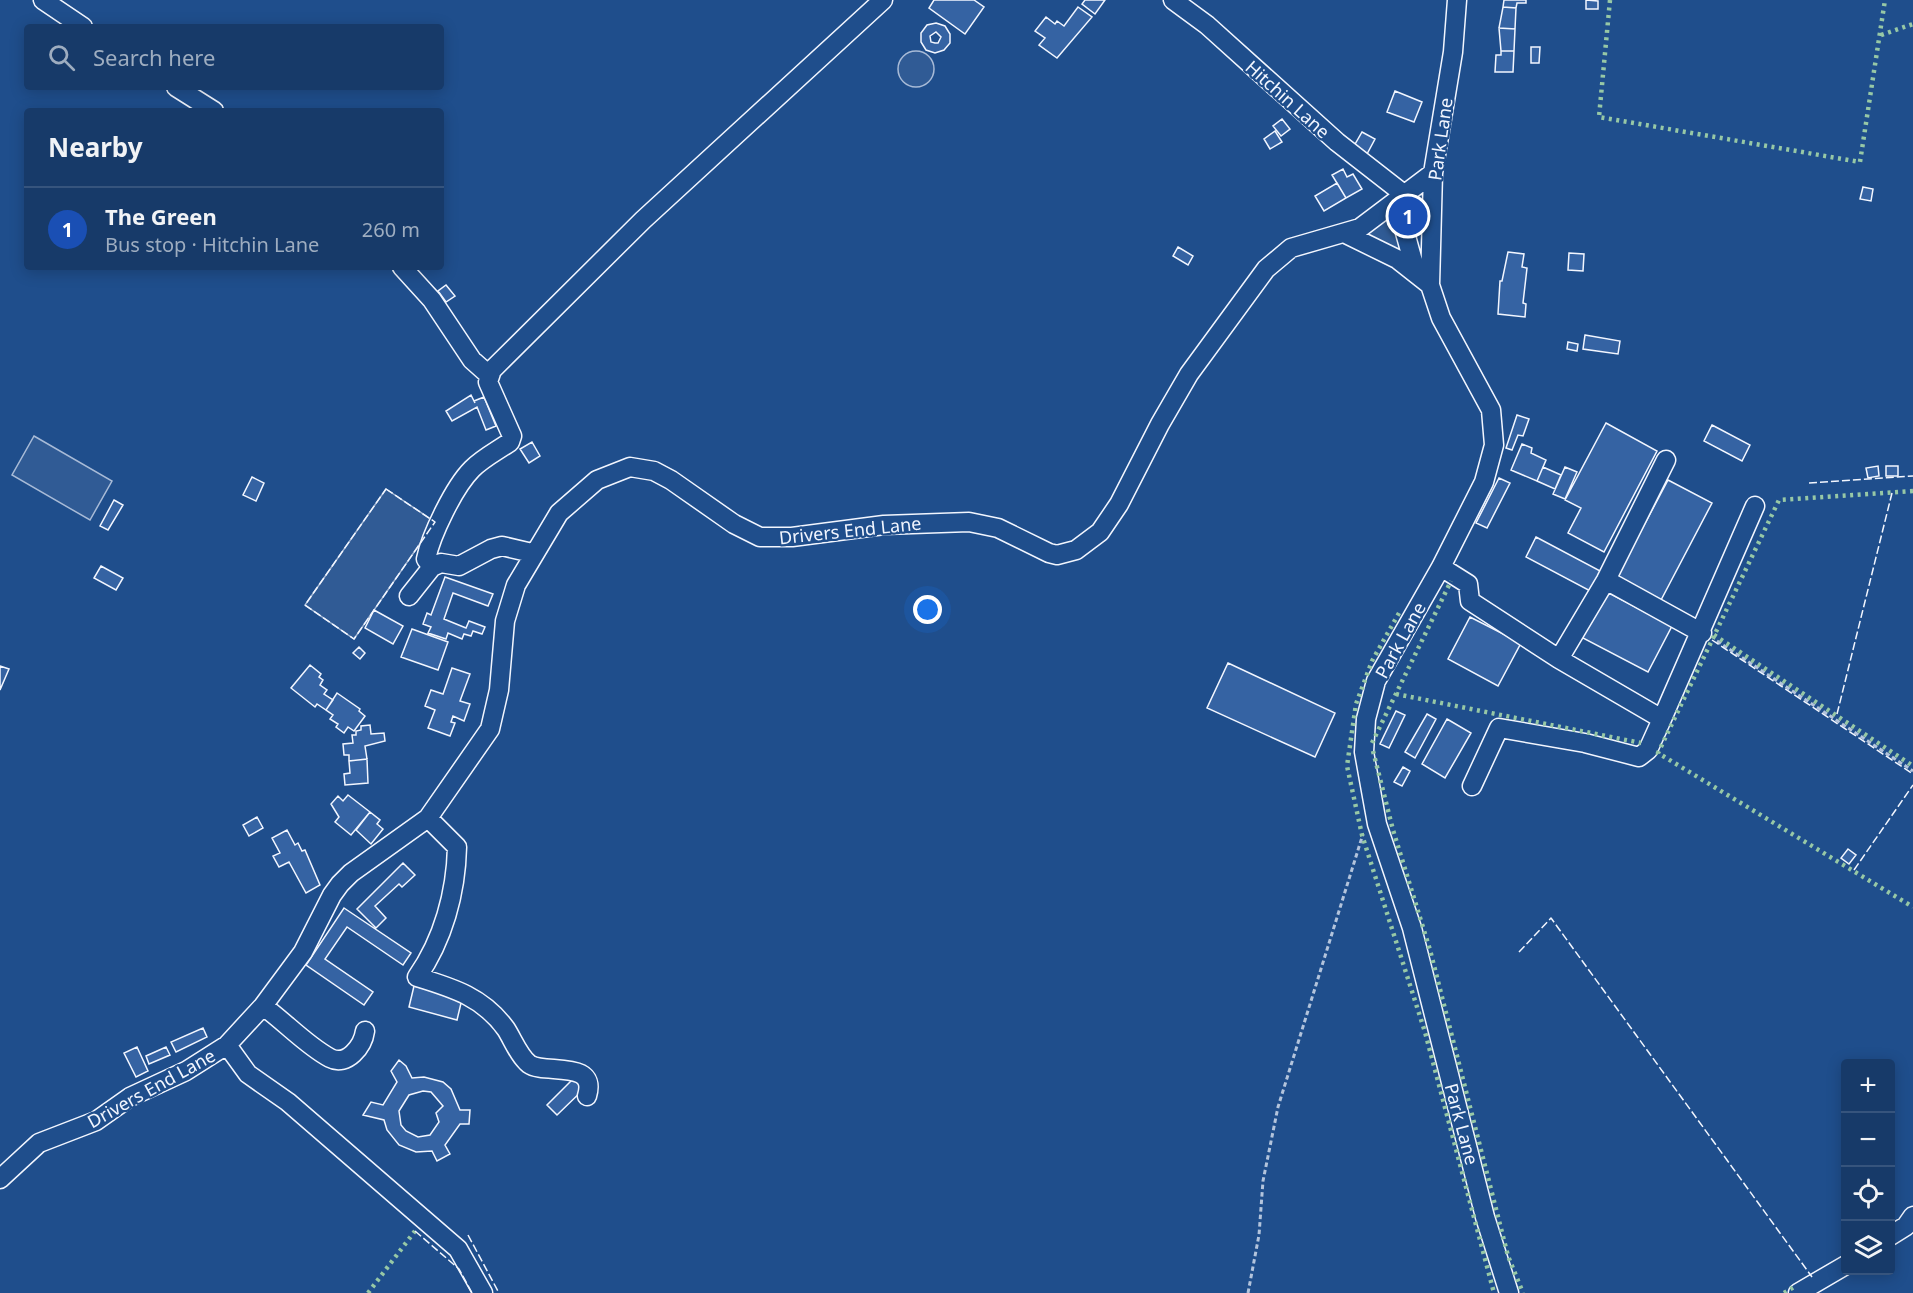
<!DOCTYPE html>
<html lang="en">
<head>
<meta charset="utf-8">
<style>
	body { margin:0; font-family:"Noto Sans",sans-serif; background:#244571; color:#f1f3f6 }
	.controls { position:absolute; right:18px; bottom:18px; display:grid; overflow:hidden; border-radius:6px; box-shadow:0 3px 15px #0003 }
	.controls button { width:54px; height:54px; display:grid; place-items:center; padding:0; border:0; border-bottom:2px solid #36547d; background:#173a69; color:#f1f3f6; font:30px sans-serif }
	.you { position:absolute; left:928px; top:610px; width:21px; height:21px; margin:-15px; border:4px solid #fff; border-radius:50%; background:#1a73e8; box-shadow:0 0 0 9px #1a73e833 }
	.badge { display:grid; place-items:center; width:39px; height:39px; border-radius:50%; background:#e69b98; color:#fff; font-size:20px; font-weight:700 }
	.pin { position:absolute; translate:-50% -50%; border:3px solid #fff; box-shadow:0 2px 6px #0006 }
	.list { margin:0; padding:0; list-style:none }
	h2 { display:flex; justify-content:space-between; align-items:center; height:78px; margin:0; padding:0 24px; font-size:26px }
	h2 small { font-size:20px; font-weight:400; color:#9eadc0 }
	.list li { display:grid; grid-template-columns:39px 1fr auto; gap:18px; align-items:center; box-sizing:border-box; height:84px; padding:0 24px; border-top:2px solid #36547d }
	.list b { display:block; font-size:22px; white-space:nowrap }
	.list p { margin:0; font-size:20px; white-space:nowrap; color:#9eadc0 }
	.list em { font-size:20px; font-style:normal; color:#9eadc0 }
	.icon { flex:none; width:33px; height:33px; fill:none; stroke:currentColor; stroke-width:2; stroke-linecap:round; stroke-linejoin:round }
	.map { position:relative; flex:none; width:1913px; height:1293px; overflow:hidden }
	.search { position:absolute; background:#173a69; box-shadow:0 3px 15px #0003; left:24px; top:24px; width:420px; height:66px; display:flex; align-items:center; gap:15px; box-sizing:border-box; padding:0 21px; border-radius:6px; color:#9eadc0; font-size:22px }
	.panel { position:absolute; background:#173a69; box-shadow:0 3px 15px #0003; left:24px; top:108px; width:420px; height:162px; border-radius:6px }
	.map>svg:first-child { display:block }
	.built { fill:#305b95; stroke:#a8bbd7; stroke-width:1.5 }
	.building { fill:#3563a3; stroke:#f2f6ff; stroke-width:1.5; fill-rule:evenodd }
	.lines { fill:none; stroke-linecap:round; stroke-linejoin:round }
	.minor-casing { stroke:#f2f6ff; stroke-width:21 }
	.path { stroke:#b3c4dc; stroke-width:3; stroke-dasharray:4.5 3; stroke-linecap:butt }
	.minor { stroke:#1f4e8c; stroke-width:18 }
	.hedge { stroke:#97c8a6; stroke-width:4.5; stroke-dasharray:3 4.5; stroke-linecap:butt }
	.fence { stroke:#f2f6ff; stroke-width:1.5; stroke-dasharray:8 3; stroke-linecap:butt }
	.labels { text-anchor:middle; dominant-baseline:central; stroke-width:4.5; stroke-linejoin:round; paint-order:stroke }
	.street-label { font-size:18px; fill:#f2f6ff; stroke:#1f4e8c }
</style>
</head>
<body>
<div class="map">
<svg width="1913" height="1293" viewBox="0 0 1913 1293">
	<rect width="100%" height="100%" fill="#1f4e8c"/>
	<!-- built -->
	<path class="built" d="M898 69a18 18 0 1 1 36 0a18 18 0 1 1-36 0Z
		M 1420,193 L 1424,197 L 1425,215 L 1417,220 L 1409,215 L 1407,204 Z
		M 1385,220 L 1393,220 L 1406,255 L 1381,245 L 1364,232 Z
		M 34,436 L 112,481 L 90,520 L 12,475 Z
		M 386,489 L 435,522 L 354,639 L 305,605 Z"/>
	<!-- building -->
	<path class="building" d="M 934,0 L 974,0 L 984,7 L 965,34 L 929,8 Z
		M 1085,0 L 1105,0 L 1095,14 L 1082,4 Z
		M 1504,0 L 1526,0 L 1526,3 L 1517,3 L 1516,8 L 1503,7 Z
		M 1586,0 L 1598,1 L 1598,9 L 1586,9 Z
		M 1078,7 L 1092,17 L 1057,58 L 1039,45 L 1045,38 L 1035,31 L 1046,17 L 1055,24 L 1057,21 L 1064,26 Z
		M 1503,7 L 1516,8 L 1515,29 L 1499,28 Z
		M 936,23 L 945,26 L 950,34 L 950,43 L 944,50 L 935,53 L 926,50 L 921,42 L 921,33 L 927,25 ZM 936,32 L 941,37 L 938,43 L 935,43 L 931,42 L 930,36 Z
		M 1499,28 L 1515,29 L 1514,51 L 1501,51 Z
		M 1531,47 L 1540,47 L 1539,63 L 1531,63 Z
		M 1501,51 L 1514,51 L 1513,72 L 1495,72 L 1496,55 L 1501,55 Z
		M 1395,91 L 1422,102 L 1414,122 L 1387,112 Z
		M 1282,119 L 1290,129 L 1281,136 L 1273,126 Z
		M 1275,131 L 1282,142 L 1270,149 L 1264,139 Z
		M 1362,132 L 1375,139 L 1367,154 L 1354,146 Z
		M 1343,169 L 1347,177 L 1353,174 L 1362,189 L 1346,198 L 1332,175 Z
		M 1337,183 L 1346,198 L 1324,211 L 1315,196 Z
		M 1863,187 L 1873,189 L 1871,201 L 1860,199 Z
		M 1178,247 L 1193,256 L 1188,265 L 1173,256 Z
		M 1508,252 L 1524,254 L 1522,267 L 1527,268 L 1523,303 L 1526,304 L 1525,317 L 1498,314 L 1500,281 L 1502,281 Z
		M 1569,253 L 1584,254 L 1583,271 L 1568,270 Z
		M 446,285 L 455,296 L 446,302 L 438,291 Z
		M 1585,335 L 1620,341 L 1618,354 L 1583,349 Z
		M 1568,342 L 1578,344 L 1577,351 L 1567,349 Z
		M 471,395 L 475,403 L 474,401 L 484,397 L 496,426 L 486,430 L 477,407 L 452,421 L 446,411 Z
		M 1517,415 L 1529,419 L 1523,436 L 1518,435 L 1512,450 L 1506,448 Z
		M 1606,423 L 1657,451 L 1604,552 L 1568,533 L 1581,508 L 1565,500 Z
		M 1712,425 L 1750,445 L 1742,461 L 1704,441 Z
		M 532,442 L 540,456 L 529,463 L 520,449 Z
		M 1522,444 L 1532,448 L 1531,453 L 1546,460 L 1537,481 L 1511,470 Z
		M 1878,466 L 1879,476 L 1868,478 L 1866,468 Z
		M 1886,466 L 1898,466 L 1898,476 L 1886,476 Z
		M 1543,467 L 1561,475 L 1555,489 L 1537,481 Z
		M 1565,467 L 1577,472 L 1565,499 L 1553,494 Z
		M 252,477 L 264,483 L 256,501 L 243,495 Z
		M 1499,478 L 1510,483 L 1487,528 L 1476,523 Z
		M 1668,480 L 1712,503 L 1661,600 L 1617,576 Z
		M 114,500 L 123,505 L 108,530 L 100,526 Z
		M 1536,537 L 1604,573 L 1594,593 L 1526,557 Z
		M 101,566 L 123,578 L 116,590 L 94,578 Z
		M 445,577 L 493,594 L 488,606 L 453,593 L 444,619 L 466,628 L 469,621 L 485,627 L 482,634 L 473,631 L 471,636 L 464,634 L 462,639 L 448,633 L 446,639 L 428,633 L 431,627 L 423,624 L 427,613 L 431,615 Z
		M 1605,591 L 1672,626 L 1648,672 L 1581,637 Z
		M 374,610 L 403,626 L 393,644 L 365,628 Z
		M 1470,617 L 1521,643 L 1498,686 L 1448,659 Z
		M 412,629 L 448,642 L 438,670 L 401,657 Z
		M 359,647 L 365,653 L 360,659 L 353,653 Z
		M 1228,663 L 1335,713 L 1315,757 L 1207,708 Z
		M 310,665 L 321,674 L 319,677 L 323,680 L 320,685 L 327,690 L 324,694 L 333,700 L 326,710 L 317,704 L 315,707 L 291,688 Z
		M 0,666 L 9,669 L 0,690 Z
		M 452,668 L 470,674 L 460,701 L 470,704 L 464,721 L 453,716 L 451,722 L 455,723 L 450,736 L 428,728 L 435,710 L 425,706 L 431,690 L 443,694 Z
		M 337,693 L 360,709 L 359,711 L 365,716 L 354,731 L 348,727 L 344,733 L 336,727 L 338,724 L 330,719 L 333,715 L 326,710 Z
		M 1396,711 L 1405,715 L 1389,748 L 1380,744 Z
		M 1427,714 L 1436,719 L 1415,758 L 1405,752 Z
		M 1447,719 L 1471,733 L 1445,778 L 1422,764 Z
		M 370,725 L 371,734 L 384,733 L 385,741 L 365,746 L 367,759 L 349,761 L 349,755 L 344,755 L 343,744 L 353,743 L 352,735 L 356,735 L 356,731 L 361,730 L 361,726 Z
		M 367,759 L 368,783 L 345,785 L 344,774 L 350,773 L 349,761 Z
		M 1403,767 L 1410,771 L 1402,786 L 1394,782 Z
		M 348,795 L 370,812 L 351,835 L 335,822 L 339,817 L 331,804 L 338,796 L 343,801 Z
		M 370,812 L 380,820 L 377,824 L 383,829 L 371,844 L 356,830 Z
		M 257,817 L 263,828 L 249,836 L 243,825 Z
		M 287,830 L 295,845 L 298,843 L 302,851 L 305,850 L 320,885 L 306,893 L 289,862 L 279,867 L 273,856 L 280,853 L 272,838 Z
		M 1848,849 L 1856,855 L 1849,864 L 1841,858 Z
		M 403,863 L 415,875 L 402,887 L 399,884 L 375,906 L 386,918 L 376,928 L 357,909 Z
		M 344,908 L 411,953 L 403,965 L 347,927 L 325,959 L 373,992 L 364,1005 L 306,965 Z
		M 414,986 L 462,999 L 457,1020 L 409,1007 Z
		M 203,1028 L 207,1037 L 176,1052 L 171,1042 Z
		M 137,1047 L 148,1071 L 136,1077 L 124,1053 Z
		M 166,1047 L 170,1055 L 149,1064 L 146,1056 Z
		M 399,1060 L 406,1066 L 412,1078 L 424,1077 L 443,1082 L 451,1089 L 460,1110 L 470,1110 L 469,1124 L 460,1124 L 445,1145 L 450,1154 L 437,1161 L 432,1151 L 416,1152 L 399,1145 L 387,1130 L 384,1120 L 363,1115 L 371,1102 L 383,1105 L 397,1082 L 391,1071 ZM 423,1091 L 431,1092 L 443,1106 L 436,1113 L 439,1122 L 430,1135 L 418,1137 L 406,1131 L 401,1125 L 399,1111 L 409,1095 Z
		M 577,1075 L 587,1086 L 557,1115 L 547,1105 Z"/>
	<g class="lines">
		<defs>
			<path id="minor" d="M 43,0 L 83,27
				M 1173,0 L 1207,25 L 1337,142 L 1405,195
				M 1457,0 L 1453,52 L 1433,173 L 1430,285 L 1441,318 L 1491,410 L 1494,445 L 1484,482 L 1441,567 L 1376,681 L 1366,719 L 1364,752 L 1377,824 L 1412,928 L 1485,1217 L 1509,1293
				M 176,87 L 214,111
				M 1391,206 L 1404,229 L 1416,272
				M 1346,234 L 1397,259 L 1430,285
				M 402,267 L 432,300 L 472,360 L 490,376
				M 432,567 L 426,559 C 431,535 454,487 472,469 C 483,458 497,451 510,442 L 512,436 L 488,382 L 492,370 L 643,220 L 883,0
				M 1441,567 L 1468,584 L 1470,601 L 1559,659 L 1662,719 L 1755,506
				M 1606,580 L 1702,633
				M 409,596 L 432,567 L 441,563 L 459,566 L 491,549 L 502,546 L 532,553
				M 1559,659 L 1606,580 L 1666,460
				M 1472,786 L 1499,728 L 1585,743 L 1639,757 L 1648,750 L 1662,719
				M 428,818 L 457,847 C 456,893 443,940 417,977 C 453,988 483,997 506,1029 C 513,1040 519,1056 529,1064 C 544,1075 598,1059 587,1096
				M 263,1006 C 284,1021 307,1046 330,1058 C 347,1067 363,1046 365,1031
				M 227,1045 L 248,1074 L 288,1102 L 458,1249 L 483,1293
				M 0,1179 L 39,1143 L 96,1121 L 130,1097 L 186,1071 L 227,1045 L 263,1006 L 303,952 L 332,895 L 340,884 L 351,873 L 428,818 L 490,729 L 499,690 L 505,621 L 516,585 L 559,513 L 597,480 L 630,467 L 654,471 L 671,480 L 734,524 L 760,537 L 792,537 L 884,525 L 969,522 L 998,528 L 1049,553 L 1057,555 L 1076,550 L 1100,532 L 1119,504 L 1160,424 L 1189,374 L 1266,269 L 1291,248 L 1360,228 L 1433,173
				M 1890,1236 L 1906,1226 L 1913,1216
				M 1798,1293 L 1846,1265"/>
		</defs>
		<!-- minor casing -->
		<use href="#minor" class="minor-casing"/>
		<!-- path -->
		<path class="path" d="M 1717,641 L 1913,771
			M 1248,1293 L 1259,1235 L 1263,1181 L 1278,1107 L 1363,834"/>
		<!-- minor -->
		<use href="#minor" class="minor"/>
		<!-- hedge -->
		<path class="hedge" d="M 1610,0 L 1599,117 L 1860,162 L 1885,0
			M 1881,35 L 1913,24
			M 1913,491 L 1779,500 L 1658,753 L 1913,907
			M 1399,613 L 1372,661 L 1356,704 L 1347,766 L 1362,835 L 1425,1032 L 1494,1293
			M 1714,635 L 1913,766
			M 1396,694 L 1641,743
			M 1372,743 L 1451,581
			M 1373,751 L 1393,830 L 1430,950 L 1508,1256 L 1523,1293
			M 368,1293 L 415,1231
			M 1784,1293 L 1794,1287"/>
		<!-- fence -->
		<path class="fence" d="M 1809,483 L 1913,476
			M 386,489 L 435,522 L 354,639 L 305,605 Z
			M 1712,640 L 1913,774
			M 1837,714 L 1892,493
			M 1854,870 L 1913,785
			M 1519,952 L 1551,918 L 1812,1277
			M 415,1231 L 459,1269 L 472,1293
			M 468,1235 L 499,1293"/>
	</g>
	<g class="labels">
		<!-- street labels -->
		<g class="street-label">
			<text transform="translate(1288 99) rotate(42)">Hitchin Lane</text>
			<text transform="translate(1440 139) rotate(-82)">Park Lane</text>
			<text transform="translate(850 530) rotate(-6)">Drivers End Lane</text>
			<text transform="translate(1400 640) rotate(-61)">Park Lane</text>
			<text transform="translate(151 1088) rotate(-29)">Drivers End Lane</text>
			<text transform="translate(1462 1124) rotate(75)">Park Lane</text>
		</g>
	</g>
</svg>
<div class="controls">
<button>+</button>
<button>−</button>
<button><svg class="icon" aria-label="locate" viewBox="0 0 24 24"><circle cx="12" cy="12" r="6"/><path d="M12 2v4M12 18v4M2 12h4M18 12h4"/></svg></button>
<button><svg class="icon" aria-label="layers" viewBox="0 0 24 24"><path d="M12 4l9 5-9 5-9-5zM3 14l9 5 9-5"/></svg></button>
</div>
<div class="you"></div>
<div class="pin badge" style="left:1408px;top:216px;background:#1a4fb4">1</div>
<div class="search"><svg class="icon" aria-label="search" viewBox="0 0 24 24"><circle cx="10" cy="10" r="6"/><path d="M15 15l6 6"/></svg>Search here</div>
<section class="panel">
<h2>Nearby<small></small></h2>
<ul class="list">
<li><span class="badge" style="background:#1a4fb4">1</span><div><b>The Green</b><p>Bus stop · Hitchin Lane</p></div><em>260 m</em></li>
</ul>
</section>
</div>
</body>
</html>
